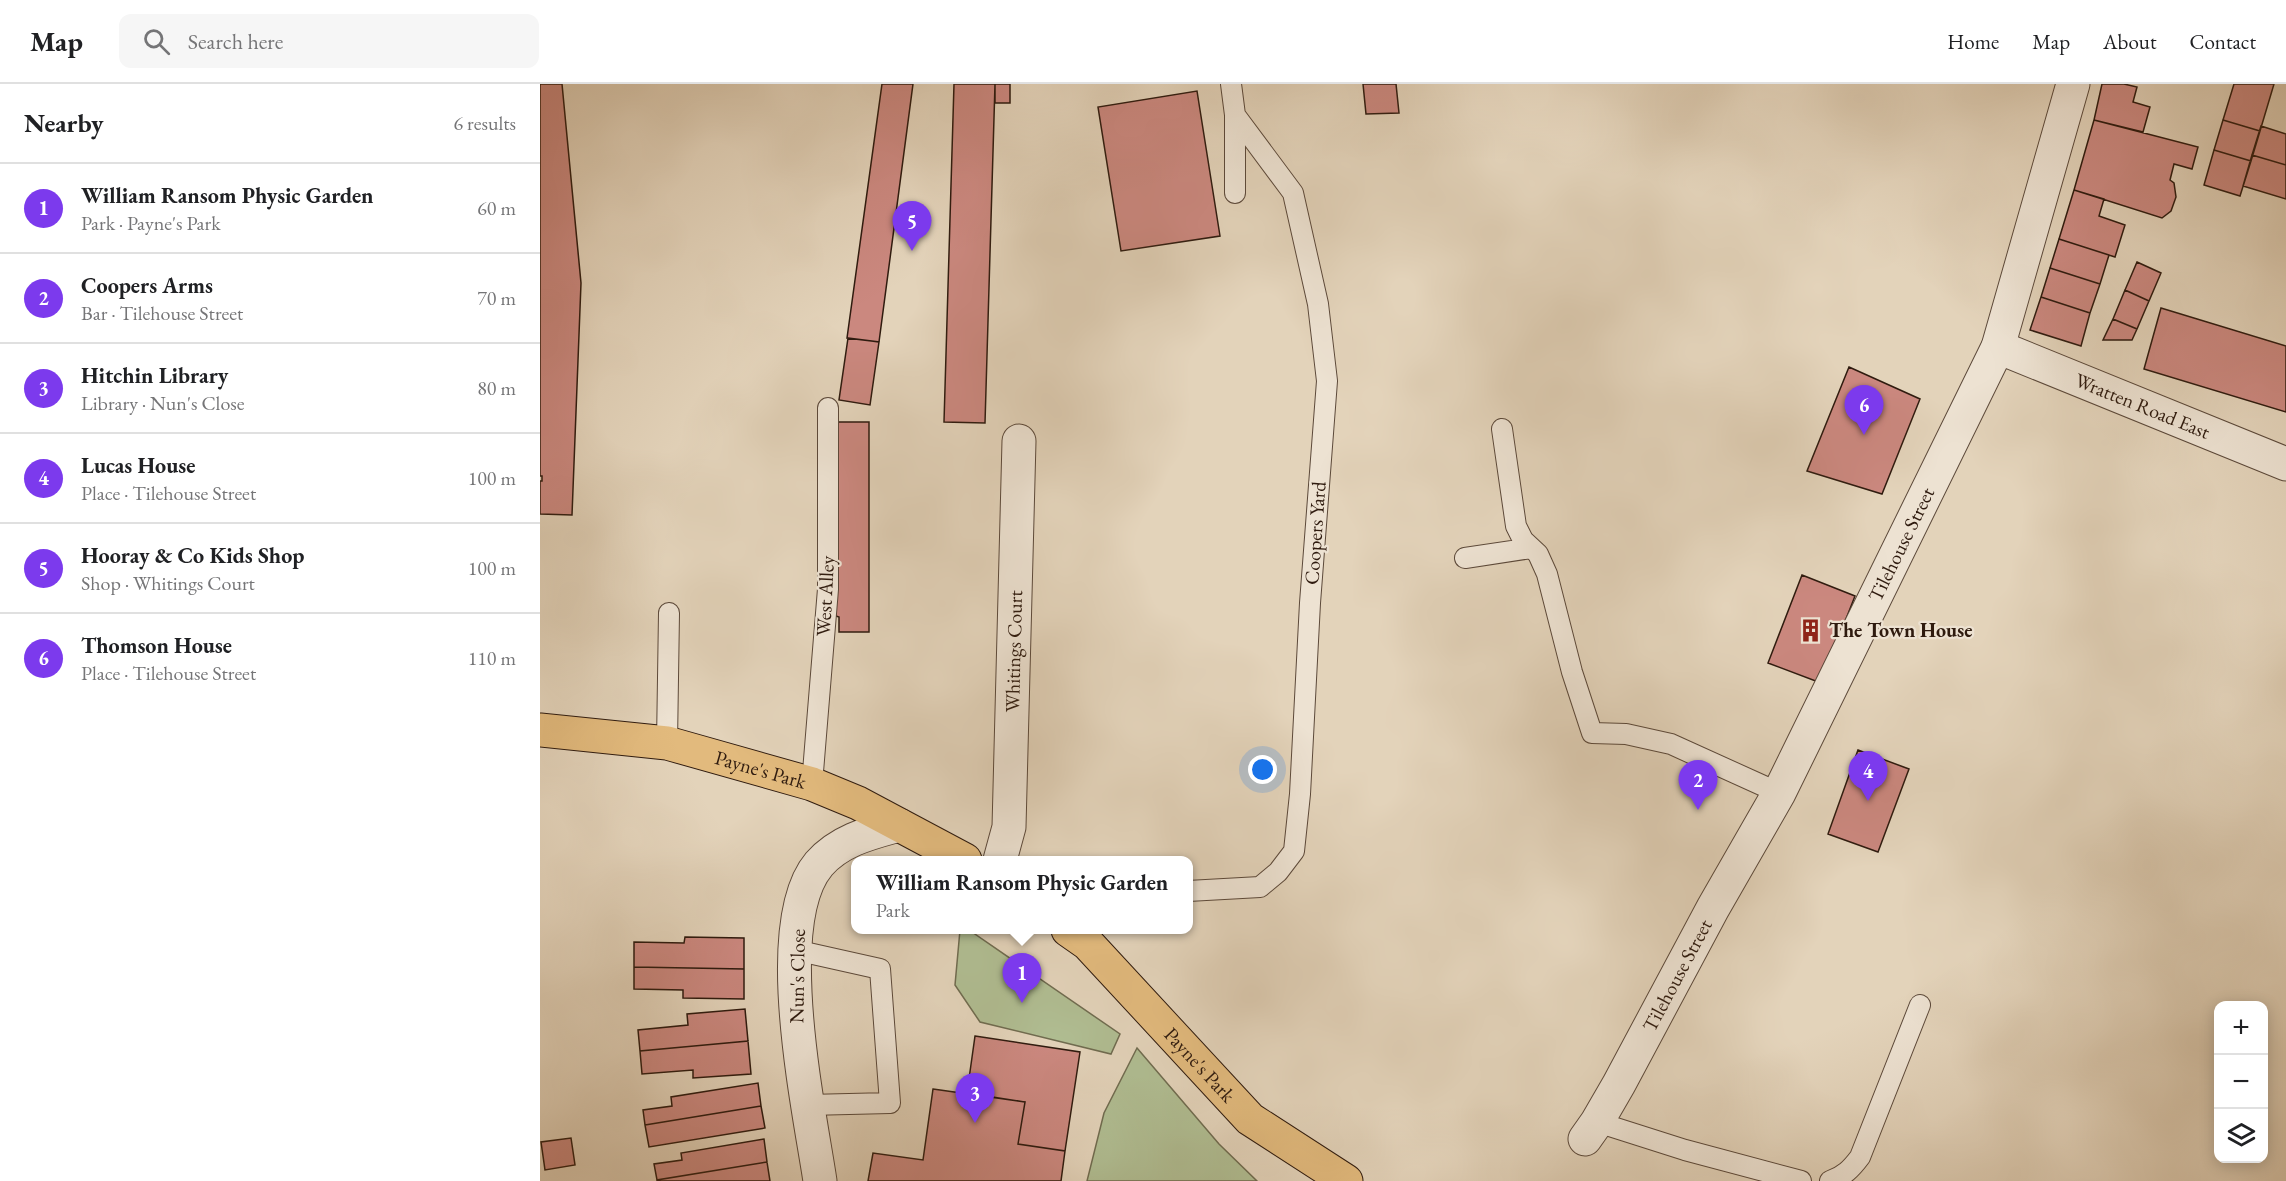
<!DOCTYPE html>
<html lang="en">
<head>
<meta charset="utf-8">
<style>
	body { margin:0; font-family:"EB Garamond",serif; background:#f6f6f6; color:#202124 }
	.controls { position:absolute; right:18px; bottom:18px; display:grid; overflow:hidden; border-radius:12px; box-shadow:0 3px 15px #0003 }
	.controls button { width:54px; height:54px; display:grid; place-items:center; padding:0; border:0; border-bottom:2px solid #e0e0e0; background:#fff; color:#202124; font:30px sans-serif }
	.you { position:absolute; left:723px; top:686px; width:21px; height:21px; margin:-15px; border:4px solid #fff; border-radius:50%; background:#1a73e8; box-shadow:0 0 0 9px #1a73e833 }
	.badge { display:grid; place-items:center; width:39px; height:39px; border-radius:50%; background:#7c3aed; color:#fff; font-size:20px; font-weight:700 }
	.pin { position:absolute; translate:-50% -50px; filter:drop-shadow(0 2px 3px #0008) }
	.pin::after { content:''; position:absolute; top:32px; width:21px; height:18px; background:inherit; clip-path:polygon(0 0,100% 0,50% 100%) }
	.popup { position:absolute; left:311px; top:772px; width:342px; height:78px; box-sizing:border-box; display:grid; place-content:center; border-radius:12px; background:#fff; filter:drop-shadow(0 2px 4px #0005); font-size:20px; white-space:nowrap; color:#757577 }
	.popup b { font-size:22px; color:#202124 }
	.popup::after { content:''; position:absolute; left:50%; top:100%; margin-left:-12px; border:12px solid transparent; border-top-color:#fff }
	.list { margin:0; padding:0; list-style:none }
	h2 { display:flex; justify-content:space-between; align-items:center; height:78px; margin:0; padding:0 24px; font-size:26px }
	h2 small { font-size:20px; font-weight:400; color:#757577 }
	.list li { display:grid; grid-template-columns:39px 1fr auto; gap:18px; align-items:center; box-sizing:border-box; height:90px; padding:0 24px; border-top:2px solid #e0e0e0 }
	.list b { display:block; font-size:22px; white-space:nowrap }
	.list p { margin:0; font-size:20px; white-space:nowrap; color:#757577 }
	.list em { font-size:20px; font-style:normal; color:#757577 }
	.icon { flex:none; width:33px; height:33px; fill:none; stroke:currentColor; stroke-width:2; stroke-linecap:round; stroke-linejoin:round }
	.map { position:relative; flex:none; width:1746px; height:1097px; overflow:hidden }
	header { display:flex; align-items:center; gap:36px; box-sizing:border-box; height:84px; padding:0 30px; background:#fff; border-bottom:2px solid #e0e0e0 }
	header strong { font-size:28px }
	nav { display:flex; gap:33px; margin-inline-start:auto; font-size:21px }
	.search { width:420px; height:54px; background:#f6f6f6; display:flex; align-items:center; gap:15px; box-sizing:border-box; padding:0 21px; border-radius:12px; color:#757577; font-size:22px }
	main { display:flex }
	aside { flex:1; background:#fff }
	.map>svg:first-child { display:block }
	.green { fill:#b0bd92; stroke:#706c50; stroke-width:1.5 }
	.building { fill:#cb887f; stroke:#2f1b0f; stroke-width:1.5 }
	.lines { fill:none; stroke-linecap:round; stroke-linejoin:round }
	.service-casing { stroke:#5c493a; stroke-width:22 }
	.minor-casing { stroke:#5c493a; stroke-width:35 }
	.primary-casing { stroke:#2f1b0f; stroke-width:35 }
	.service { stroke:#ede2d2; stroke-width:20 }
	.minor { stroke:#ede2d2; stroke-width:33 }
	.primary { stroke:#e2ba7d; stroke-width:33 }
	.labels { text-anchor:middle; dominant-baseline:central; stroke-width:4.5; stroke-linejoin:round; paint-order:stroke }
	.street-label { font-size:20px; fill:#2f1b0f; stroke:#ede2d2 }
	.poi-label { font-size:20px; font-weight:bold; fill:#2f1b0f; stroke:#ede2d2; text-anchor:start }
</style>
</head>
<body>
<header>
<strong>Map</strong>
<div class="search"><svg class="icon" aria-label="search" viewBox="0 0 24 24"><circle cx="10" cy="10" r="6"/><path d="M15 15l6 6"/></svg>Search here</div>
<nav><a>Home</a><a>Map</a><a>About</a><a>Contact</a></nav>
</header>
<main>
<aside>
<h2>Nearby<small>6 results</small></h2>
<ul class="list">
<li><span class="badge">1</span><div><b>William Ransom Physic Garden</b><p>Park · Payne's Park</p></div><em>60 m</em></li>
<li><span class="badge">2</span><div><b>Coopers Arms</b><p>Bar · Tilehouse Street</p></div><em>70 m</em></li>
<li><span class="badge">3</span><div><b>Hitchin Library</b><p>Library · Nun's Close</p></div><em>80 m</em></li>
<li><span class="badge">4</span><div><b>Lucas House</b><p>Place · Tilehouse Street</p></div><em>100 m</em></li>
<li><span class="badge">5</span><div><b>Hooray &amp; Co Kids Shop</b><p>Shop · Whitings Court</p></div><em>100 m</em></li>
<li><span class="badge">6</span><div><b>Thomson House</b><p>Place · Tilehouse Street</p></div><em>110 m</em></li>
</ul>
</aside>
<div class="map">
<svg width="1746" height="1097" viewBox="0 0 1746 1097">
	<rect width="100%" height="100%" fill="#e3d3ba"/>
	<filter id="stains"><feTurbulence type="fractalNoise" baseFrequency=".00333" numOctaves="4"/><feColorMatrix values="0 0 0 0 .2 0 0 0 0 .09 0 0 0 0 .02 0 0 0 .5 -.17"/></filter>
	<radialGradient id="worn" r=".72"><stop offset=".6" stop-color="#630" stop-opacity="0"/><stop offset="1" stop-color="#630" stop-opacity=".3"/></radialGradient>
	<!-- green -->
	<path class="green" d="M 420,846 L 429,846 L 580,950 L 571,970 L 440,938 L 415,901 Z
		M 597,964 L 679,1060 L 717,1097 L 547,1097 L 564,1029 Z"/>
	<!-- building -->
	<path class="building" d="M 0,0 L 22,0 L 41,199 L 32,431 L 0,430 L 0,397 L 2,397 L 2,392 L 0,392 Z
		M 342,0 L 373,0 L 339,258 L 307,254 Z
		M 414,0 L 455,0 L 445,339 L 404,338 Z
		M 455,0 L 470,0 L 470,19 L 455,19 Z
		M 823,0 L 856,0 L 859,29 L 826,30 Z
		M 1562,0 L 1584,0 L 1597,3 L 1593,18 L 1610,23 L 1603,48 L 1554,36 Z
		M 1694,0 L 1734,0 L 1720,47 L 1683,36 Z
		M 657,7 L 680,152 L 581,167 L 558,23 Z
		M 1554,36 L 1658,63 L 1652,85 L 1634,80 L 1630,96 L 1634,99 L 1636,113 L 1631,127 L 1622,134 L 1534,106 Z
		M 1683,36 L 1720,47 L 1711,77 L 1674,66 Z
		M 1721,42 L 1746,50 L 1746,81 L 1712,71 Z
		M 1674,66 L 1711,77 L 1700,112 L 1664,101 Z
		M 1712,71 L 1746,81 L 1746,115 L 1703,102 Z
		M 1534,106 L 1564,115 L 1559,132 L 1585,141 L 1575,173 L 1519,155 Z
		M 1519,155 L 1569,171 L 1560,200 L 1510,184 Z
		M 1597,178 L 1621,189 L 1609,217 L 1585,206 Z
		M 1510,184 L 1560,200 L 1550,229 L 1501,213 Z
		M 1585,206 L 1609,217 L 1597,245 L 1573,235 Z
		M 1501,213 L 1550,229 L 1541,262 L 1490,246 Z
		M 1621,224 L 1746,262 L 1746,328 L 1604,285 Z
		M 1573,235 L 1597,245 L 1592,256 L 1563,256 Z
		M 308,254 L 339,258 L 330,321 L 299,316 Z
		M 1309,283 L 1380,315 L 1342,410 L 1267,387 Z
		M 296,338 L 329,338 L 329,548 L 299,548 L 299,533 L 296,532 Z
		M 1262,491 L 1315,512 L 1281,599 L 1228,579 Z
		M 1318,666 L 1369,685 L 1338,768 L 1288,750 Z
		M 145,853 L 204,854 L 204,885 L 94,883 L 94,858 L 144,859 Z
		M 94,883 L 204,885 L 204,915 L 143,914 L 143,906 L 94,905 Z
		M 205,925 L 208,957 L 100,967 L 98,946 L 148,941 L 147,930 Z
		M 435,952 L 540,968 L 525,1067 L 478,1060 L 485,1018 L 427,1009 Z
		M 208,957 L 211,990 L 153,994 L 153,986 L 102,990 L 100,967 Z
		M 218,999 L 221,1022 L 105,1041 L 103,1026 L 132,1022 L 131,1013 Z
		M 393,1005 L 485,1018 L 478,1060 L 525,1067 L 521,1097 L 328,1097 L 333,1069 L 383,1076 Z
		M 221,1022 L 225,1044 L 109,1063 L 105,1041 Z
		M 31,1054 L 35,1081 L 5,1086 L 1,1058 Z
		M 224,1055 L 227,1078 L 117,1096 L 114,1080 L 142,1076 L 141,1069 Z
		M 227,1078 L 230,1097 L 117,1097 L 117,1096 Z"/>
	<g class="lines">
		<defs>
			<path id="service" d="M 691,0 L 695,31 L 695,109
				M 962,345 L 976,442 L 983,456 L 998,470 L 1007,490 L 1032,588 L 1052,649 L 1086,650 L 1131,660 L 1239,709
				M 925,474 L 991,464
				M 127,659 L 129,529
				M 272,700 L 288,505 L 288,324
				M 648,807 L 720,803 L 738,788 L 754,767 L 760,710 L 770,519 L 787,297 L 778,220 L 753,109 L 695,31
				M 255,866 L 340,885 L 350,1019 L 268,1021
				M 1057,1038 L 1145,1066 L 1261,1097
				M 1290,1097 C 1304,1092 1311,1085 1320,1073 L 1380,921"/>
			<g id="minor">
				<path id="s1" d="M 1458,263 L 1746,380"/>
				<path id="s2" d="M 460,776 L 469,743 L 479,357"/>
				<path id="s3" d="M 1045,1055 L 1057,1038 L 1079,1000 L 1173,824 L 1239,709 L 1458,263 L 1533,0"/>
				<path d="M 280,1097 C 269,1024 229,839 279,780 C 300,756 330,749 359,741"/>
			</g>
			<g id="primary">
				<path id="s4" d="M 0,646 L 127,659 L 272,700 L 318,719 L 425,776"/>
				<path id="s5" d="M 528,846 L 548,860 L 710,1035 L 806,1097"/>
			</g>
		</defs>
		<!-- service casing -->
		<use href="#service" class="service-casing"/>
		<!-- minor casing -->
		<use href="#minor" class="minor-casing"/>
		<!-- primary casing -->
		<use href="#primary" class="primary-casing"/>
		<!-- service -->
		<use href="#service" class="service"/>
		<!-- minor -->
		<use href="#minor" class="minor"/>
		<!-- primary -->
		<use href="#primary" class="primary"/>
	</g>
	<!-- icons -->
	<defs>
		<symbol id="building-bare" viewBox="-9 -9 18 18"><path d="M-4-6H4V6H1V3H-1V6H-4ZM-2.5-4.3h1.7v1.8h-1.7ZM.8-4.3h1.7v1.8H.8ZM-2.5-1h1.7V.8h-1.7ZM.8-1h1.7V.8H.8Z" fill="#8f2418" stroke="#ede2d2" stroke-width="2.5" paint-order="stroke"/></symbol>
	</defs>
	<g fill-rule="evenodd">
		<use href="#building-bare" x="1254" y="530" width="33" height="33"/>
	</g>
	<g class="labels">
		<!-- street labels -->
		<g class="street-label">
			<text stroke="none"><textPath href="#s1" startOffset="156">Wratten Road East</textPath></text>
			<text transform="translate(775 449) rotate(-86)">Coopers Yard</text>
			<text stroke="none"><textPath href="#s3" startOffset="674">Tilehouse Street</textPath></text>
			<text transform="translate(285 512) rotate(-87)">West Alley</text>
			<text stroke="none"><textPath href="#s2" startOffset="210">Whitings Court</textPath></text>
			<text stroke="none"><textPath href="#s4" startOffset="225">Payne's Park</textPath></text>
			<text stroke="none"><textPath href="#s3" startOffset="188">Tilehouse Street</textPath></text>
			<text transform="translate(257 892) rotate(-89)">Nun's Close</text>
			<text stroke="none"><textPath href="#s5" startOffset="189">Payne's Park</textPath></text>
		</g>
		<!-- poi labels -->
		<g class="poi-label">
			<text x="1289" y="546">The Town House</text>
		</g>
	</g>
	<rect width="100%" height="100%" filter="url(#stains)"/>
	<rect width="100%" height="100%" fill="url(#worn)"/>
</svg>
<div class="controls">
<button>+</button>
<button>−</button>
<button><svg class="icon" aria-label="layers" viewBox="0 0 24 24"><path d="M12 4l9 5-9 5-9-5zM3 14l9 5 9-5"/></svg></button>
</div>
<div class="you"></div>
<div class="pin badge" style="left:482px;top:919px">1</div>
<div class="popup"><b>William Ransom Physic Garden</b>Park</div>
<div class="pin badge" style="left:1158px;top:726px">2</div>
<div class="pin badge" style="left:435px;top:1039px">3</div>
<div class="pin badge" style="left:1328px;top:717px">4</div>
<div class="pin badge" style="left:372px;top:167px">5</div>
<div class="pin badge" style="left:1324px;top:351px">6</div>
</div>
</main>
</body>
</html>
